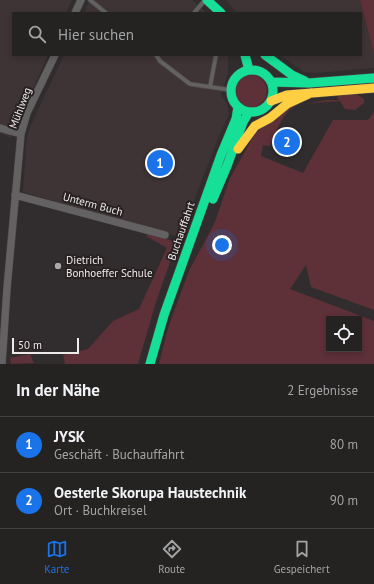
<!DOCTYPE html>
<html lang="de">
<head>
<meta charset="utf-8">
<style>
	body { margin:0; font-family:"PT Sans",sans-serif; background:#2d2a2a; color:#f1f3f6 }
	.controls { position:absolute; right:12px; bottom:12px; display:grid; overflow:hidden; border-radius:0px; box-shadow:0 2px 6px #0003 }
	.controls button { width:36px; height:36px; display:grid; place-items:center; padding:0; border:0; border-bottom:1px solid #423f40; background:#252222; color:#f1f3f6; font:20px sans-serif }
	.scale { position:absolute; left:12px; bottom:10px; width:67px; box-sizing:border-box; padding-left:4px; border:2px solid #eeeaea; border-top:0; font-size:11px; line-height:14px; white-space:nowrap; color:#eeeaea; -webkit-text-stroke:3px #282223; paint-order:stroke }
	.you { position:absolute; left:222px; top:245px; width:14px; height:14px; margin:-10px; border:3px solid #fff; border-radius:50%; background:#1a73e8; box-shadow:0 0 0 6px #1a73e833 }
	.badge { display:grid; place-items:center; width:26px; height:26px; border-radius:50%; background:#1a73e8; color:#fff; font-size:13px; font-weight:700 }
	.pin { position:absolute; translate:-50% -50%; border:2px solid #fff; box-shadow:0 1px 4px #0006 }
	.list { margin:0; padding:0; list-style:none }
	h2 { display:flex; justify-content:space-between; align-items:center; height:52px; margin:0; padding:0 16px; font-size:17px }
	h2 small { font-size:13px; font-weight:400; color:#a3a4a5 }
	.list li { display:grid; grid-template-columns:26px 1fr auto; gap:12px; align-items:center; box-sizing:border-box; height:56px; padding:0 16px; border-top:1px solid #423f40 }
	.list b { display:block; font-size:15px; white-space:nowrap }
	.list p { margin:0; font-size:13px; white-space:nowrap; color:#a3a4a5 }
	.list em { font-size:13px; font-style:normal; color:#a3a4a5 }
	.icon { flex:none; width:22px; height:22px; fill:none; stroke:currentColor; stroke-width:2; stroke-linecap:round; stroke-linejoin:round }
	.map { position:relative; flex:none; width:374px; height:364px; overflow:hidden }
	.search { position:absolute; background:#252222; box-shadow:0 2px 6px #0003; left:12px; right:12px; top:12px; height:44px; display:flex; align-items:center; gap:10px; box-sizing:border-box; padding:0 14px; border-radius:0px; color:#a3a4a5; font-size:15px }
	.sheet { height:164px; background:#252222 }
	nav { display:flex; justify-content:space-around; align-items:center; box-sizing:border-box; height:56px; border-top:1px solid #423f40; background:#252222; font-size:11px; color:#a3a4a5 }
	nav a { display:grid; justify-items:center; gap:2px }
	nav .on { color:#1a73e8 }
	.map>svg:first-child { display:block }
	.built { fill:#3f3435 }
	.green { fill:#5e3038; fill-rule:evenodd }
	.lines { fill:none; stroke-linecap:round; stroke-linejoin:round }
	.lane-casing { stroke:#4e4c4c; stroke-width:5 }
	.street-casing { stroke:#4e4c4c; stroke-width:8 }
	.fast-casing { stroke:#4e4c4c; stroke-width:10 }
	.slow-casing { stroke:#4e4c4c; stroke-width:10 }
	.lane { stroke:#636161; stroke-width:3.5 }
	.street { stroke:#636161; stroke-width:7 }
	.fast { stroke:#16e098; stroke-width:9 }
	.slow { stroke:#ffcf43; stroke-width:9 }
	.poi-dot { fill:#aca8a8; stroke:#282223; stroke-width:1.5 }
	.labels { text-anchor:middle; dominant-baseline:central; stroke-width:4; stroke-linejoin:round; paint-order:stroke }
	.street-label { font-size:11px; fill:#eeeaea; stroke:#282223 }
	.poi-label { font-size:11px; fill:#eeeaea; stroke:#282223; text-anchor:start }
</style>
</head>
<body>
<div class="map">
<svg width="374" height="364" viewBox="0 0 374 364">
	<rect width="100%" height="100%" fill="#312d2e"/>
	<!-- built -->
	<path class="built" d="M 0,0 L 72,0 L 66,13 L 13,13 L 13,55 L 48,55 L 11,138 L 0,133 Z
		M 90,0 L 192,0 L 207,13 L 84,13 Z
		M 226,0 L 360,0 L 374,55 L 374,68 L 316,73 L 304,72 L 280,55 L 361,55 L 361,13 L 237,13 Z
		M 64,55 L 228,55 L 228,72 L 221,95 L 227,104 L 229,114 L 219,136 L 180,237 L 23,192 L 27,137 L 30,127 Z"/>
	<!-- green -->
	<path class="green" d="M 360,0 L 374,0 L 374,55 Z
		M235 91a16 16 0 1 1 32 0a16 16 0 1 1-32 0Z
		M 353,92 L 364,99 L 364,103 L 355,110 L 345,109 L 340,101 C 331,102 301,103 294,107 C 282,113 275,135 270,146 L 263,145 L 261,156 L 303,173 L 333,120 L 368,120 L 374,112 L 374,310 L 311,287 L 306,265 L 290,289 L 374,321 L 374,364 L 159,364 L 168,328 L 189,271 L 215,222 L 230,178 L 255,134 L 263,126 L 291,107 L 326,100 L 339,100 L 337,97 L 345,93 ZM 329,319 L 359,319 L 359,349 L 329,349 Z
		M 147,234 L 177,242 L 156,302 L 138,364 L 65,364 L 63,355 L 88,349 L 113,321 L 139,309 L 167,248 L 146,236 Z
		M 30,354 L 34,363 L 11,364 L 10,358 Z"/>
	<g class="lines">
		<defs>
			<path id="lane" d="M 90,0 L 106,13
				M 194,13 L 205,0
				M 156,55 L 160,61 L 190,84 L 231,90
				M 210,87 L 216,55"/>
			<path id="street" d="M 75,13 L 81,0
				M 0,128 L 21,134
				M 15,195 L 165,235
				M 2,364 L 7,288 L 21,134 L 27,113 L 55,55"/>
			<path id="fast" d="M 207,0 L 221,13
				M 245,55 L 249,70
				M 265,55 L 292,75 L 305,81
				M231 91a21 21 0 1 1 42 0a21 21 0 1 1-42 0Z
				M 272,82 L 309,83 L 374,78
				M 213,199 L 227,166 L 243,122 L 249,112
				M 150,364 L 164,315 L 221,155 L 236,119 L 238,107"/>
			<path id="slow" d="M 271,101 L 287,95 L 374,88
				M 238,149 L 255,126 L 270,118 L 287,104 L 311,93"/>
		</defs>
		<!-- lane casing -->
		<use href="#lane" class="lane-casing"/>
		<!-- street casing -->
		<use href="#street" class="street-casing"/>
		<!-- fast casing -->
		<use href="#fast" class="fast-casing"/>
		<!-- slow casing -->
		<use href="#slow" class="slow-casing"/>
		<!-- lane -->
		<use href="#lane" class="lane"/>
		<!-- street -->
		<use href="#street" class="street"/>
		<!-- fast -->
		<use href="#fast" class="fast"/>
		<!-- slow -->
		<use href="#slow" class="slow"/>
	</g>
	<!-- markers -->
	<circle class="poi-dot" cx="58" cy="266" r="4"/>
	<g class="labels">
		<!-- street labels -->
		<g class="street-label">
			<text transform="translate(20 108) rotate(-69)">Mühlweg</text>
			<text transform="translate(93 204) rotate(15)">Unterm Buch</text>
			<text transform="translate(181 231) rotate(-71)">Buchauffahrt</text>
		</g>
		<!-- poi labels -->
		<g class="poi-label">
			<text x="66" y="260">Dietrich<tspan x="66" dy="13">Bonhoeffer Schule</tspan></text>
		</g>
	</g>
</svg>
<div class="controls">
<button><svg class="icon" aria-label="locate" viewBox="0 0 24 24"><circle cx="12" cy="12" r="6"/><path d="M12 2v4M12 18v4M2 12h4M18 12h4"/></svg></button>
</div>
<div class="scale">50 m</div>
<div class="you"></div>
<div class="pin badge" style="left:160px;top:163px">1</div>
<div class="pin badge" style="left:287px;top:142px">2</div>
<div class="search"><svg class="icon" aria-label="search" viewBox="0 0 24 24"><circle cx="10" cy="10" r="6"/><path d="M15 15l6 6"/></svg>Hier suchen</div>
</div>
<section class="sheet">
<h2>In der Nähe<small>2 Ergebnisse</small></h2>
<ul class="list">
<li><span class="badge">1</span><div><b>JYSK</b><p>Geschäft · Buchauffahrt</p></div><em>80 m</em></li>
<li><span class="badge">2</span><div><b>Oesterle Skorupa Haustechnik</b><p>Ort · Buchkreisel</p></div><em>90 m</em></li>
</ul>
</section>
<nav>
<a class="on"><svg class="icon" aria-label="map" viewBox="0 0 24 24"><path d="M3 6l6-2 6 2 6-2v14l-6 2-6-2-6 2zM9 4v14M15 6v14"/></svg>Karte</a>
<a><svg class="icon" aria-label="directions" viewBox="0 0 24 24"><path d="M12 3l9 9-9 9-9-9zM9 14v-3h6M13 9l2 2-2 2"/></svg>Route</a>
<a><svg class="icon" aria-label="saved" viewBox="0 0 24 24"><path d="M7 4h10v16l-5-4-5 4z"/></svg>Gespeichert</a>
</nav>
</body>
</html>
